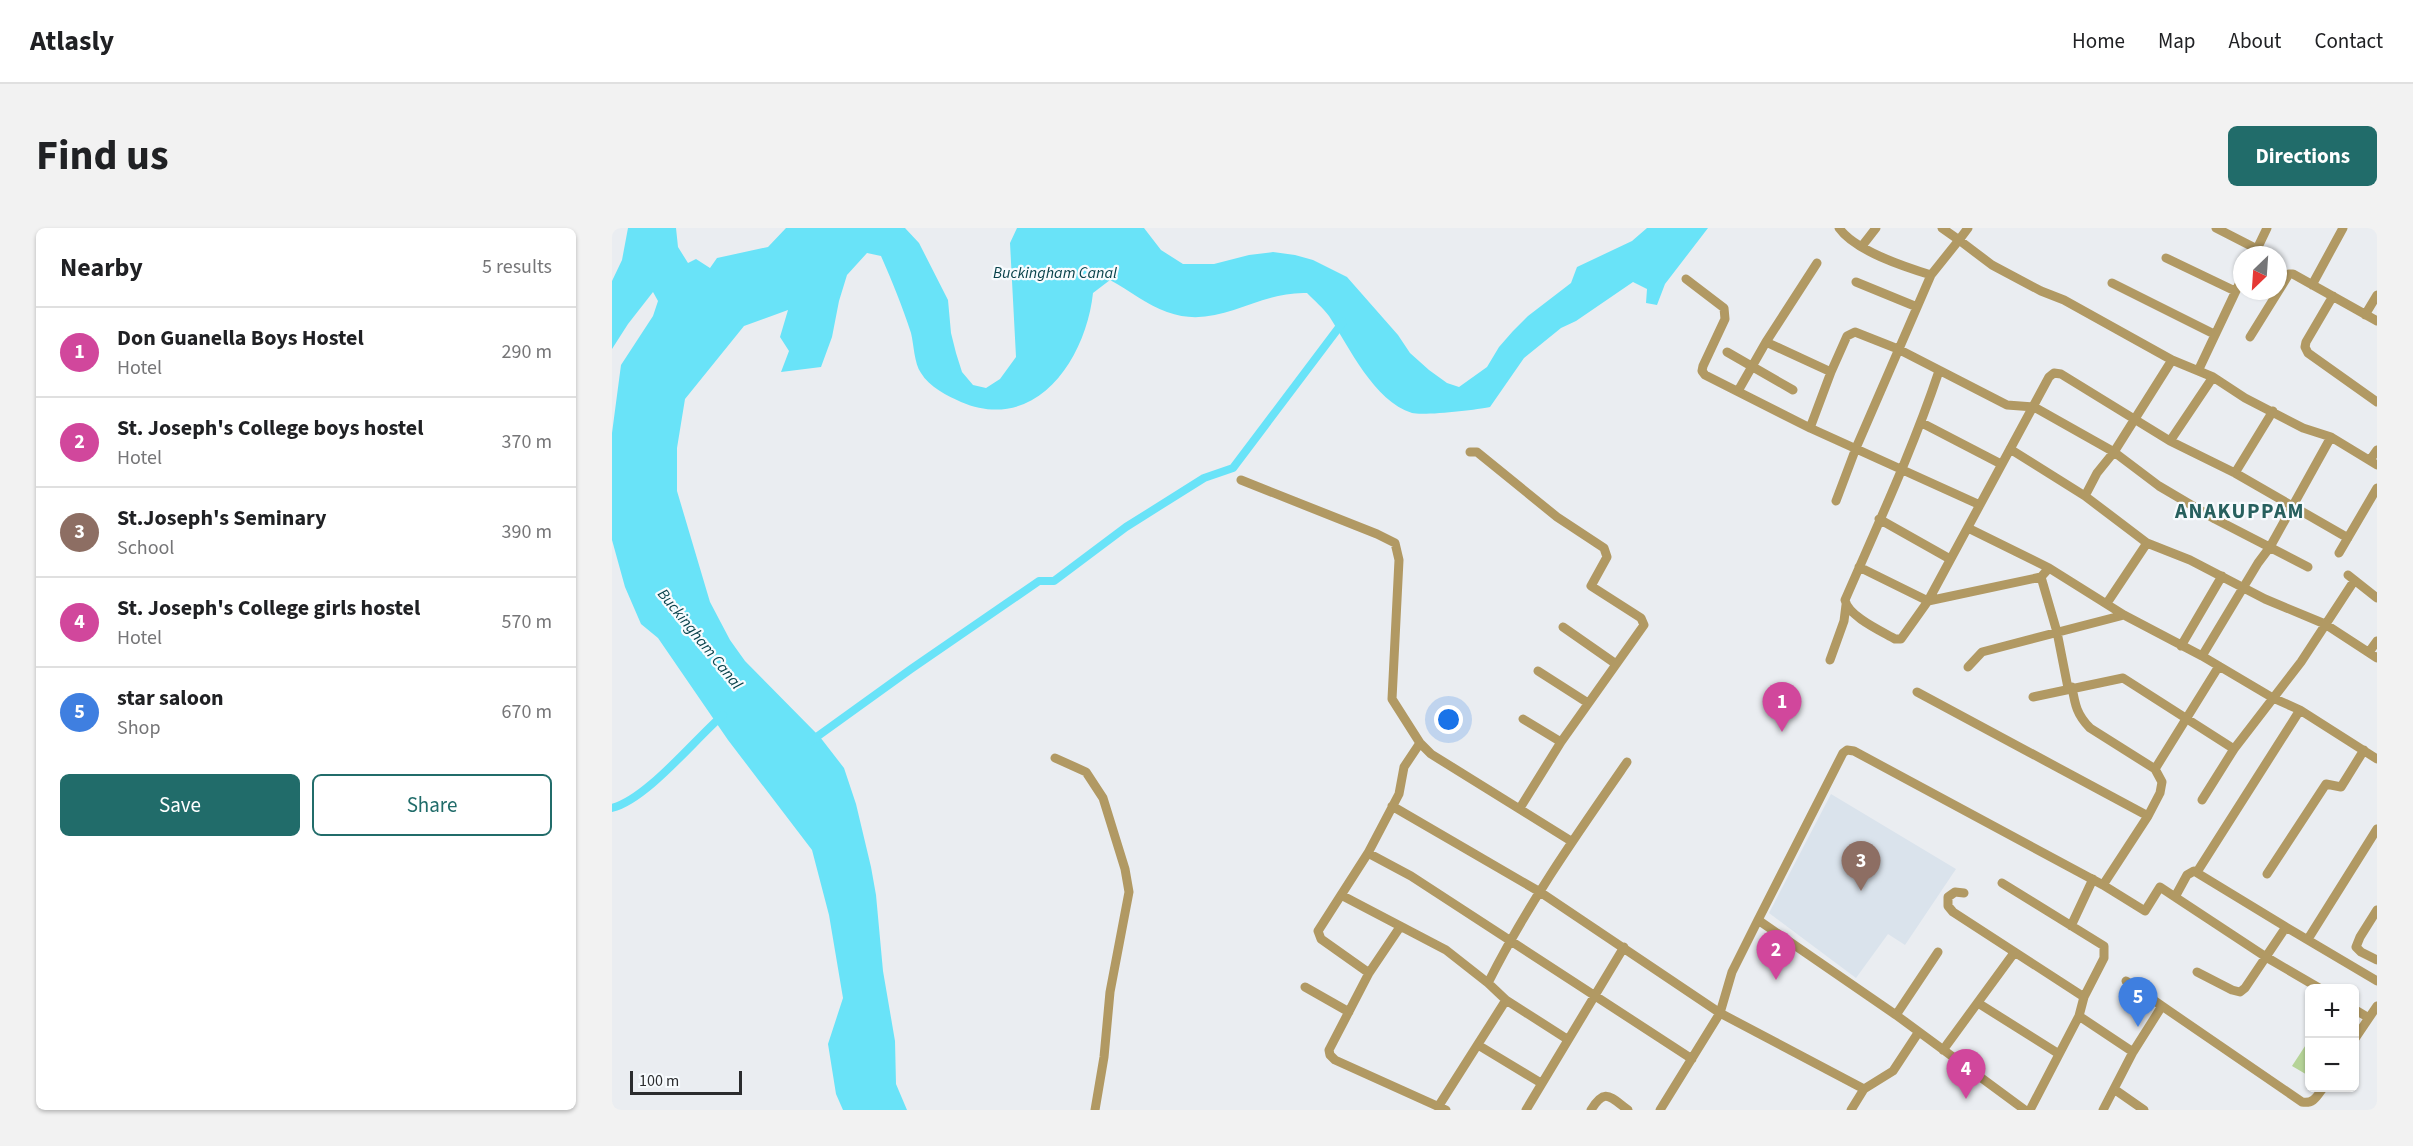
<!DOCTYPE html>
<html lang="en">
<head>
<meta charset="utf-8">
<style>
	body { margin:0; font-family:"Source Sans 3",sans-serif; background:#f2f2f2; color:#202124 }
	.controls { position:absolute; right:18px; bottom:18px; display:grid; overflow:hidden; border-radius:9px; box-shadow:0 2px 4px #0004 }
	.controls button { width:54px; height:54px; display:grid; place-items:center; padding:0; border:0; border-bottom:2px solid #e0e0e0; background:#fff; color:#202124; font:30px sans-serif }
	.compass { position:absolute; left:1621px; top:18px; width:54px; height:54px; border-radius:50%; background:#fff; box-shadow:0 2px 4px #0004; rotate:205deg }
	.scale { position:absolute; left:18px; bottom:15px; width:112px; box-sizing:border-box; padding-left:6px; border:3px solid #2b2c2e; border-top:0; font-size:16px; line-height:21px; white-space:nowrap; color:#2b2c2e; -webkit-text-stroke:4px #f7fbfe; paint-order:stroke }
	.you { position:absolute; left:837px; top:492px; width:21px; height:21px; margin:-15px; border:4px solid #fff; border-radius:50%; background:#1a73e8; box-shadow:0 0 0 9px #1a73e833 }
	.badge { display:grid; place-items:center; width:39px; height:39px; border-radius:50%; background:#216c6a; color:#fff; font-size:20px; font-weight:700 }
	.pin { position:absolute; translate:-50% -50px; filter:drop-shadow(0 2px 3px #0008) }
	.pin::after { content:''; position:absolute; top:32px; width:21px; height:18px; background:inherit; clip-path:polygon(0 0,100% 0,50% 100%) }
	.list { margin:0; padding:0; list-style:none }
	h2 { display:flex; justify-content:space-between; align-items:center; height:78px; margin:0; padding:0 24px; font-size:26px }
	h2 small { font-size:20px; font-weight:400; color:#757577 }
	.list li { display:grid; grid-template-columns:39px 1fr auto; gap:18px; align-items:center; box-sizing:border-box; height:90px; padding:0 24px; border-top:2px solid #e0e0e0 }
	.list b { display:block; font-size:22px; white-space:nowrap }
	.list p { margin:0; font-size:20px; white-space:nowrap; color:#757577 }
	.list em { font-size:20px; font-style:normal; color:#757577 }
	.actions { display:flex; gap:12px; padding:18px 24px }
	.actions a { flex:1; padding:14px 0; border:2px solid #216c6a; border-radius:9px; text-align:center; font-size:21px; color:#216c6a }
	.actions .main { background:#216c6a; color:#fff }
	.map { position:relative; flex:none; width:1765px; height:882px; overflow:hidden; border-radius:9px }
	header { display:flex; align-items:center; gap:36px; box-sizing:border-box; height:84px; padding:0 30px; background:#fff; border-bottom:2px solid #e0e0e0 }
	header strong { font-size:28px }
	nav { display:flex; gap:33px; margin-inline-start:auto; font-size:21px }
	.intro { display:flex; align-items:center; justify-content:space-between; box-sizing:border-box; height:144px; padding:0 36px }
	h1 { margin:0; font-size:42px }
	.button { padding:15px 27px; border-radius:9px; background:#216c6a; color:#fff; font-size:21px; font-weight:700 }
	main { display:flex; gap:36px; padding:0 36px }
	aside { flex:1; background:#fff; border-radius:9px; box-shadow:0 2px 4px #0004 }
	.map>svg:first-child { display:block }
	.built { fill:#dae3ec }
	.green { fill:#b5d397 }
	.water { fill:#69e3f8 }
	.lines { fill:none; stroke-linecap:round; stroke-linejoin:round }
	.canal { stroke:#69e3f8; stroke-width:8 }
	.minor { stroke:#b19963; stroke-width:9 }
	.labels { text-anchor:middle; dominant-baseline:central; stroke-width:4.5; stroke-linejoin:round; paint-order:stroke }
	.water-label { font-size:16px; font-style:italic; fill:#08424b; stroke:#f7fbfe }
	.district-label { font-size:21px; font-weight:bold; letter-spacing:1.5px; fill:#27605e; stroke:#f7fbfe }
</style>
</head>
<body>
<header>
<strong>Atlasly</strong>
<nav><a>Home</a><a>Map</a><a>About</a><a>Contact</a></nav>
</header>
<div class="intro"><h1>Find us</h1><a class="button">Directions</a></div>
<main>
<aside>
<h2>Nearby<small>5 results</small></h2>
<ul class="list">
<li><span class="badge" style="background:#d1479c">1</span><div><b>Don Guanella Boys Hostel</b><p>Hotel</p></div><em>290 m</em></li>
<li><span class="badge" style="background:#d1479c">2</span><div><b>St. Joseph's College boys hostel</b><p>Hotel</p></div><em>370 m</em></li>
<li><span class="badge" style="background:#8d6e63">3</span><div><b>St.Joseph's Seminary</b><p>School</p></div><em>390 m</em></li>
<li><span class="badge" style="background:#d1479c">4</span><div><b>St. Joseph's College girls hostel</b><p>Hotel</p></div><em>570 m</em></li>
<li><span class="badge" style="background:#3f7fe0">5</span><div><b>star saloon</b><p>Shop</p></div><em>670 m</em></li>
</ul>
<div class="actions"><a class="main">Save</a><a>Share</a></div>
</aside>
<div class="map">
<svg width="1765" height="882" viewBox="0 0 1765 882">
	<rect width="100%" height="100%" fill="#eaedf1"/>
	<!-- built -->
	<path class="built" d="M 1219,566 L 1344,641 L 1293,717 L 1276,706 L 1244,750 L 1157,685 Z"/>
	<!-- green -->
	<path class="green" d="M 1697,812 L 1697,848 L 1680,838 Z"/>
	<!-- water -->
	<path class="water" d="M 16,0 L 64,0 L 66,19 L 76,35 L 84,31 L 98,40 L 105,30 L 156,19 L 174,0 L 293,0 L 307,15 L 336,72 L 339,105 L 344,125 L 350,144 L 361,157 L 374,160 L 388,151 L 404,129 L 398,15 L 405,0 L 532,0 L 549,22 L 571,36 L 602,36 L 637,27 L 661,24 L 683,27 L 701,32 L 735,49 L 786,107 L 798,125 L 817,142 L 835,155 L 847,159 L 875,139 L 887,119 L 901,103 L 916,88 L 959,55 L 965,39 L 1020,13 L 1035,0 L 1096,0 L 1053,56 L 1045,77 L 1034,75 L 1035,61 L 1021,54 L 964,93 L 949,100 L 912,130 L 878,179 C 864,182 811,188 800,185 C 762,173 737,119 717,88 C 711,80 702,72 695,65 C 644,63 606,103 555,84 C 535,77 517,62 498,52 L 481,65 C 474,131 424,206 349,174 C 336,168 317,159 309,145 C 302,135 302,117 299,105 C 291,80 280,53 269,28 L 255,25 L 235,47 L 227,73 L 220,109 L 209,139 L 169,144 L 177,123 L 168,109 L 176,82 L 132,98 L 73,171 L 65,220 L 65,263 L 98,374 L 118,412 L 133,433 L 208,509 L 232,540 L 244,576 L 259,639 L 264,667 L 271,743 L 283,813 L 284,856 L 295,882 L 231,882 L 224,866 L 216,816 L 231,770 L 217,687 L 200,622 L 116,512 L 46,410 L 29,396 L 13,359 L 0,312 L 0,205 L 9,137 L 41,88 L 46,73 L 41,64 L 16,96 L 0,121 L 0,53 L 10,32 Z"/>
	<g class="lines">
		<!-- canal -->
		<path class="canal" d="M 199,513 L 299,441 L 427,353 L 442,353 L 514,299 L 592,250 L 621,240 L 731,94
			M 0,580 C 35,571 82,512 111,487"/>
		<!-- minor -->
		<path class="minor" d="M 1227,0 C 1243,23 1293,39 1319,47
			M 1330,0 L 1347,12 L 1356,0
			M 1604,0 L 1645,21 L 1642,27
			M 1250,18 L 1264,0
			M 1645,21 L 1655,0
			M 1554,30 L 1623,63
			M 1074,51 L 1112,80 L 1113,91 L 1091,138 L 1090,143 L 1093,147 L 1198,200 L 1368,277
			M 1244,54 L 1305,79
			M 1500,55 L 1602,106
			M 1700,57 L 1731,0
			M 1721,68 L 1694,114 L 1693,119 L 1696,125 L 1765,174
			M 1753,87 L 1765,67
			M 1638,109 L 1677,46 L 1681,46 L 1765,93
			M 1115,124 L 1181,162
			M 1327,143 C 1301,221 1266,296 1233,372 C 1236,388 1269,403 1283,411 L 1289,411 L 1316,373 L 1437,149 L 1442,145 L 1449,146 L 1558,213 L 1623,245 L 1736,310
			M 1586,143 L 1630,50
			M 1219,144 L 1235,108 L 1243,104 L 1286,121 L 1395,177 L 1422,179 L 1502,224 L 1547,258 L 1603,291 L 1696,339
			M 1126,163 L 1154,114
			M 1310,195 L 1389,236
			M 1198,200 L 1219,144 L 1154,114 L 1205,35
			M 1558,213 L 1601,149
			M 1398,221 L 1473,268 L 1535,315 L 1578,332 L 1653,371 L 1713,396 L 1765,430
			M 858,224 L 865,224 L 945,289 L 992,320 L 995,329 L 979,358 L 1029,390 L 1032,397 L 949,514 L 908,580
			M 1758,232 L 1765,222
			M 1623,245 L 1661,183
			M 629,252 L 765,306 L 783,315 L 787,332 L 780,471 L 808,515 L 819,526 L 959,613
			M 1473,268 L 1485,245 L 1502,224 L 1560,132
			M 1224,273 L 1244,220 L 1319,47 L 1347,12 L 1380,37 L 1429,63 L 1452,72 L 1560,132 L 1601,149 L 1633,170 L 1691,200 L 1719,209 L 1765,237
			M 1267,291 L 1338,331
			M 1356,300 L 1437,340 L 1512,387 L 1590,428 L 1661,470 L 1688,482 L 1765,531
			M 1727,325 L 1765,260
			M 1247,339 L 1316,373 L 1429,349 L 1437,340
			M 1736,347 L 1765,370
			M 1429,349 L 1445,404 L 1456,460
			M 1495,375 L 1535,315
			M 951,399 L 1004,436
			M 1569,418 L 1610,348
			M 1757,424 L 1765,413
			M 1590,428 L 1646,335 L 1658,319 L 1719,209
			M 1218,432 L 1232,393 L 1234,377
			M 1356,439 L 1370,424 L 1512,387
			M 926,443 L 976,475
			M 1305,464 L 1536,588
			M 1421,469 L 1511,450 L 1622,521
			M 911,491 L 949,514
			M 443,530 L 474,544 L 491,570 L 513,641 L 517,664 L 498,764 L 492,829 L 483,882
			M 1543,541 L 1607,438
			M 1590,572 L 1622,521 L 1689,434 L 1742,353
			M 780,578 L 928,664 L 1108,785 L 1252,861
			M 756,625 L 787,566 L 792,539 L 808,515
			M 1585,644 L 1688,482
			M 1655,646 L 1714,556 L 1729,559 L 1752,522
			M 1390,655 L 1492,718 L 1492,730 L 1472,769 L 1467,788
			M 1491,657 L 1533,683 L 1548,659 L 1563,669 L 1575,647 L 1582,643 L 1674,699
			M 1352,665 L 1343,664 L 1336,669 L 1336,678 L 1341,684 L 1472,769
			M 729,667 L 834,722 L 876,755 L 894,772
			M 1563,669 L 1654,729 L 1707,760
			M 1765,682 L 1748,709 L 1744,719 L 1749,724 L 1765,732
			M 1459,698 L 1481,651
			M 1696,711 L 1765,601
			M 1585,744 L 1620,762 L 1628,764 L 1633,760 L 1674,699 L 1765,753
			M 757,745 L 788,699
			M 1514,753 L 1550,778
			M 876,755 C 915,677 965,606 1015,534
			M 693,759 L 737,784
			M 1366,775 L 1447,826
			M 1742,781 L 1757,790
			M 1284,787 L 1326,724
			M 1742,812 L 1765,778
			M 866,817 L 929,855
			M 1331,822 L 1402,725
			M 1502,861 L 1532,882
			M 826,879 L 894,772 L 955,811
			M 834,882 L 723,832 L 718,827 L 717,822 L 757,745 L 709,711 L 706,703 L 756,625 L 799,648 L 1080,831
			M 914,882 L 1012,719
			M 979,882 C 993,859 998,869 1016,882
			M 1048,882 L 1108,785 L 1120,744 L 1146,692
			M 1239,882 L 1252,861 L 1281,843 L 1306,805
			M 1413,882 L 1284,787 L 1146,692 L 1231,525 L 1235,522 L 1242,523 L 1491,657 L 1536,588 L 1548,565 L 1550,554 L 1543,541 L 1478,500 C 1465,487 1463,477 1460,459
			M 1418,882 L 1467,788 L 1521,824
			M 1491,882 L 1521,824 L 1550,778 L 1690,874 C 1702,876 1705,868 1711,860"/>
	</g>
	<g class="labels">
		<!-- water labels -->
		<g class="water-label">
			<text x="443" y="45">Buckingham Canal</text>
			<text transform="translate(88 411) rotate(51)">Buckingham Canal</text>
		</g>
		<!-- district labels -->
		<g class="district-label">
			<text x="1628" y="283">ANAKUPPAM</text>
		</g>
	</g>
</svg>
<div class="controls">
<button>+</button>
<button>−</button>
</div>
<svg class="compass" viewBox="-18 -18 36 36"><path d="M0-13l5 13h-10z" fill="#e53935"/><path d="M0 13l5-13h-10z" fill="#757577"/></svg>
<div class="scale">100 m</div>
<div class="you"></div>
<div class="pin badge" style="left:1170px;top:504px;background:#d1479c">1</div>
<div class="pin badge" style="left:1164px;top:752px;background:#d1479c">2</div>
<div class="pin badge" style="left:1249px;top:663px;background:#8d6e63">3</div>
<div class="pin badge" style="left:1354px;top:871px;background:#d1479c">4</div>
<div class="pin badge" style="left:1526px;top:799px;background:#3f7fe0">5</div>
</div>
</main>
</body>
</html>
